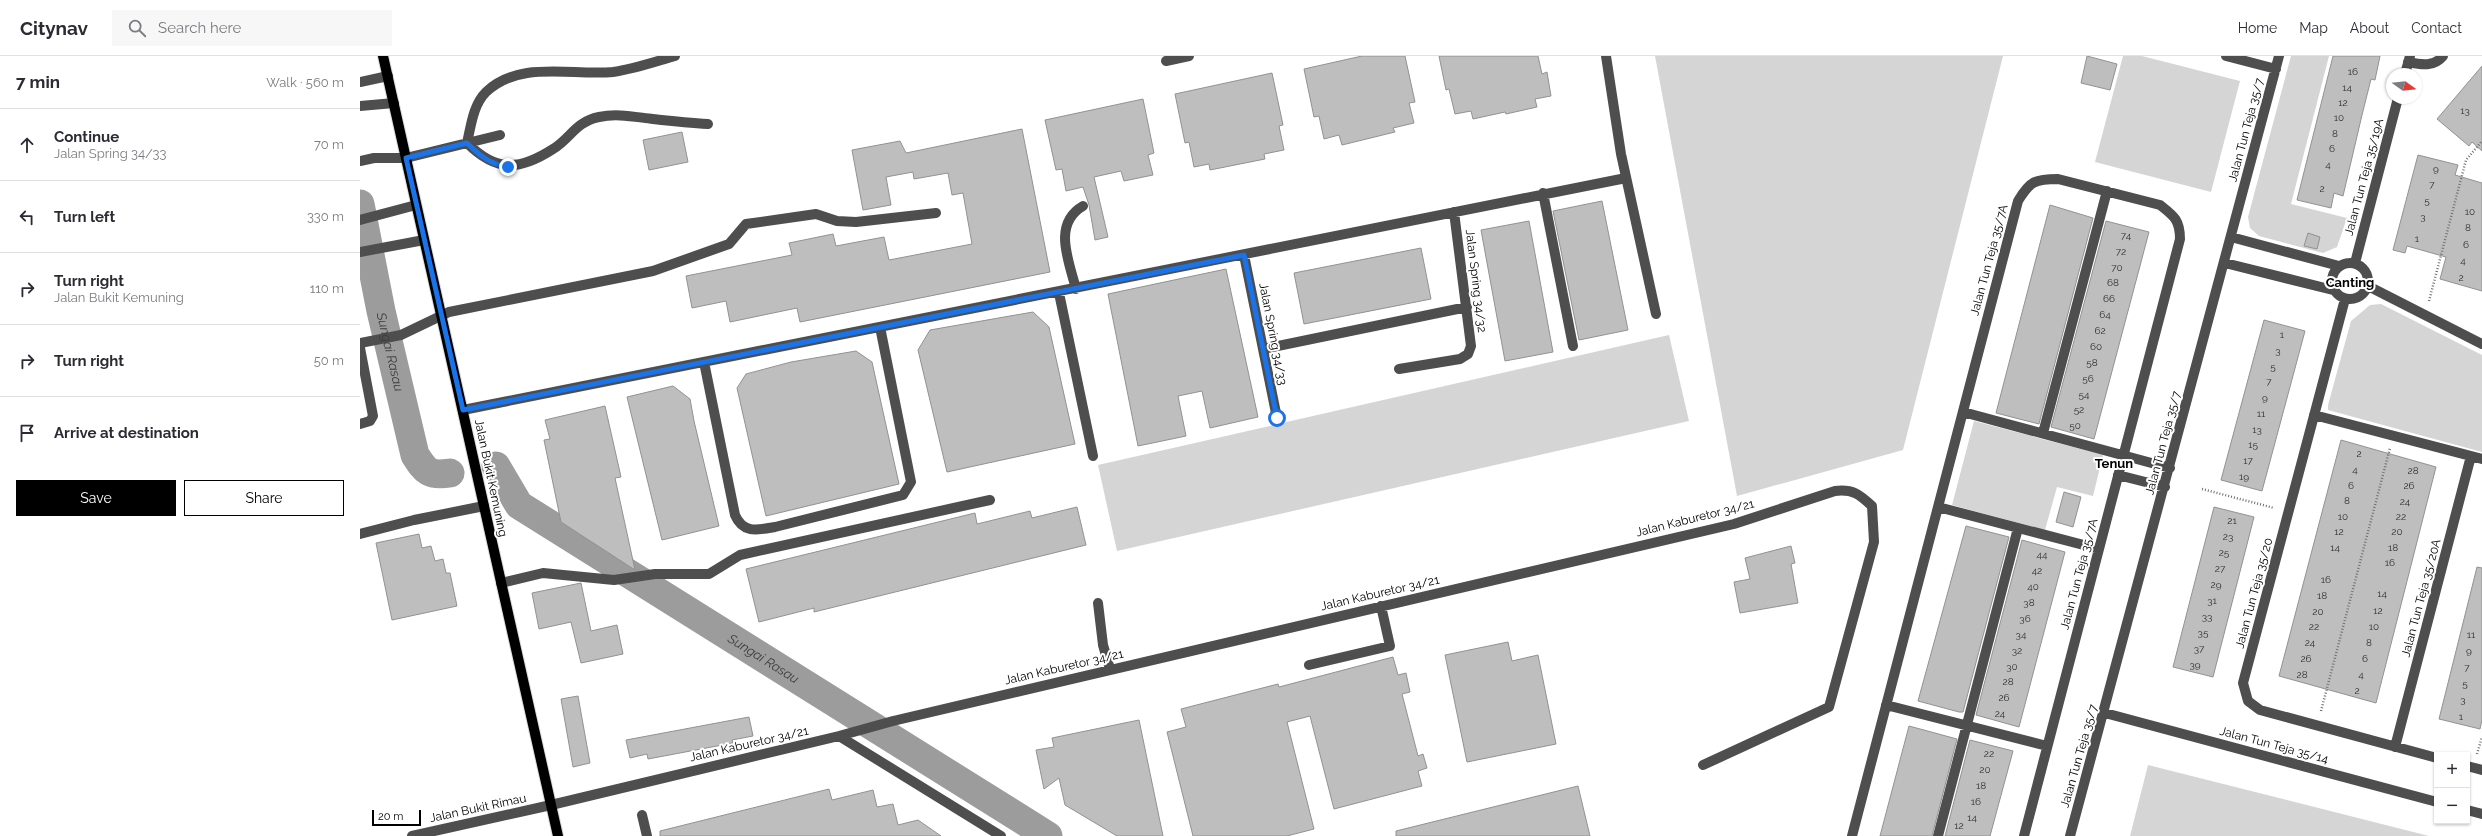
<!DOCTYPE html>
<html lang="en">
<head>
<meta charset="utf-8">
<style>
	body { margin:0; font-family:Raleway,sans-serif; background:#f7f7f7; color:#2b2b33 }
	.controls { position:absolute; right:12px; bottom:12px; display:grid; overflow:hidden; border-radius:0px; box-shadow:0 1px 3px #0004 }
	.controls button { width:36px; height:36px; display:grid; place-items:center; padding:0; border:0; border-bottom:1px solid #e1e1e2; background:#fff; color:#2b2b33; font:20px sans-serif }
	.compass { position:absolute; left:2026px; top:12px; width:36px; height:36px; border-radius:50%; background:#fff; box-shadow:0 1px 3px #0004; rotate:105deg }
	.scale { position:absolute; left:12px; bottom:10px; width:49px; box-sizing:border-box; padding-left:4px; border:2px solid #000; border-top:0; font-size:11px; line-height:14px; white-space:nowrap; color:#000; -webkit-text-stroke:3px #fff; paint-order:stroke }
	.stop { position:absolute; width:12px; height:12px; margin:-9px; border:3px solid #1a73e8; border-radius:50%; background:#fff }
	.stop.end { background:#1a73e8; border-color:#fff; box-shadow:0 1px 4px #0008 }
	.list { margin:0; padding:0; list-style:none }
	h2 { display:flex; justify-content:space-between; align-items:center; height:52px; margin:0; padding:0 16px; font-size:17px }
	h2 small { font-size:13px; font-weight:400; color:#7c7c81 }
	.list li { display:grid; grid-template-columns:26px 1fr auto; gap:12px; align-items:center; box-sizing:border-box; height:72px; padding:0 16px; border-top:1px solid #e1e1e2 }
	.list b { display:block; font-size:15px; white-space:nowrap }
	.list p { margin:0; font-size:13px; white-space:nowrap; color:#7c7c81 }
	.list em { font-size:13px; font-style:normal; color:#7c7c81 }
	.actions { display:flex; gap:8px; padding:12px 16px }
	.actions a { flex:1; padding:9px 0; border:1px solid #000; border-radius:0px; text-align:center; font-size:14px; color:#000 }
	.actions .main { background:#000; color:#fff }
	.icon { flex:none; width:22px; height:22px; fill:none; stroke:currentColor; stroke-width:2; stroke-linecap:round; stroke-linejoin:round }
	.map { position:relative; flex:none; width:2122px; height:780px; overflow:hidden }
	header { display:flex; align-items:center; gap:24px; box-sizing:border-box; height:56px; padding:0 20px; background:#fff; border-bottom:1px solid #e1e1e2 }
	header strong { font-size:19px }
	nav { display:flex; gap:22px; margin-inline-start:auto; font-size:14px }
	.search { width:280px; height:36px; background:#f7f7f7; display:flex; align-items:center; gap:10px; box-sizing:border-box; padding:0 14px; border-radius:0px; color:#7c7c81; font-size:15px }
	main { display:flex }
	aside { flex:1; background:#fff }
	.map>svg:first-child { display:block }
	.green { fill:#d5d5d5 }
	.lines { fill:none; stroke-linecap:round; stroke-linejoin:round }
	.river { stroke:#9c9c9c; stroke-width:29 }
	.building { fill:#bebebe; stroke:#929292 }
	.major-casing { stroke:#dbdbdb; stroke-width:12 }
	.path { stroke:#707070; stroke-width:2.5; stroke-dasharray:1 2; stroke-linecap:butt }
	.minor { stroke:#4e4e4e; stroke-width:10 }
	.major { stroke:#000; stroke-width:10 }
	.route { stroke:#1a73e8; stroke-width:5 }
	.labels { text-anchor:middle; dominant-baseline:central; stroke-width:4; stroke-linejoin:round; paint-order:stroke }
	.number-label { font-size:10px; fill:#303030 }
	.street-label { font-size:12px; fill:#000; stroke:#fff }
	.neighbourhood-label { font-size:13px; font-weight:bold; fill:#000; stroke:#fff }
	.water-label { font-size:13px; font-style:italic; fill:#3d3d3d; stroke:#fff }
</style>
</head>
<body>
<header>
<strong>Citynav</strong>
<div class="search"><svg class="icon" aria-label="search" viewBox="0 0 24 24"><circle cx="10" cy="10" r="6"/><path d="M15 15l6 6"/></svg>Search here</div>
<nav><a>Home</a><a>Map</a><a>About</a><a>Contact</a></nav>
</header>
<main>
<aside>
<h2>7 min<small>Walk · 560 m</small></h2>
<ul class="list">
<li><svg class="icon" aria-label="ahead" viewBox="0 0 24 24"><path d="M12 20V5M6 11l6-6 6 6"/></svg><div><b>Continue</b><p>Jalan Spring 34/33</p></div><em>70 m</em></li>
<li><svg class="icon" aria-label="left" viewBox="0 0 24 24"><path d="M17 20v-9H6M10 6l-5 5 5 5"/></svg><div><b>Turn left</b></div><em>330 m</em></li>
<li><svg class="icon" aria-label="right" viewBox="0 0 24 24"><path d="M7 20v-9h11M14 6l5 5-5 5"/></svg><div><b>Turn right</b><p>Jalan Bukit Kemuning</p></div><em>110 m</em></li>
<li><svg class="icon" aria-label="right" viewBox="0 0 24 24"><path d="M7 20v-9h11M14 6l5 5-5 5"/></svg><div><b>Turn right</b></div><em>50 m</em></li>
<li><svg class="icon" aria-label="arrive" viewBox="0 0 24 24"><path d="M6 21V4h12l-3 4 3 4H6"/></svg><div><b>Arrive at destination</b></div></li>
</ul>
<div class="actions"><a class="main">Save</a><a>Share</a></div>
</aside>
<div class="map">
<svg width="2122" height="780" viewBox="0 0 2122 780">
	<rect width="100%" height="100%" fill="#fff"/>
	<!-- green -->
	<path class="green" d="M 1295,0 L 1643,0 L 1543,394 L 1377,440 Z
		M 1763,0 L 1782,0 L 1880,25 L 1851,136 L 1735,106 Z
		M 1931,0 L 1969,0 L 1931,148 L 1987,162 L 1977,191 L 1963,197 L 1899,180 L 1890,172 L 1888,161 Z
		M 2021,248 L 2122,299 L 2122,396 L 1968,354 L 1968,349 L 1991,265 L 2010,249 Z
		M 1309,279 L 1329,365 L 757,495 L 738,409 Z
		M 1614,365 L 1743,399 L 1733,440 L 1697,431 L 1685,474 L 1592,449 Z
		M 1788,709 L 2069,780 L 1770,780 Z"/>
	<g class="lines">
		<!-- river -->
		<g class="river">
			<path id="s1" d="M 0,148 L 21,255 L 55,399 C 66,416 69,420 90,417"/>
			<path id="s2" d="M 136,410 L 159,449 L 688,780"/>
		</g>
	</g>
	<!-- building -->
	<path class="building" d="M 1002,0 L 1045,0 L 1055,46 L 1049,47 L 1054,67 L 1033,72 L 1035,76 L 982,89 L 979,79 L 964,83 L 959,60 L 954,61 L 944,13 Z
		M 1079,0 L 1178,0 L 1182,18 L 1187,16 L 1191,40 L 1175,43 L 1177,51 L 1146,58 L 1145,56 L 1113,63 L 1111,55 L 1095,58 L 1089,33 L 1086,34 Z
		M 1727,0 L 1757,8 L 1750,34 L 1721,27 Z
		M 1973,0 L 2020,0 L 2015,24 L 2011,23 L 2002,59 L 1983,140 L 1974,137 L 1971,152 L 1937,144 Z
		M 2122,10 L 2122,95 L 2112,86 L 2109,90 L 2077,63 Z
		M 912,17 L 923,69 L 919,70 L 924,94 L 904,98 L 905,103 L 850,114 L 849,108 L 834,111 L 829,86 L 825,87 L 815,38 Z
		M 783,43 L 794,97 L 788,99 L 793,119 L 764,125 L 761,115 L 734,121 L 748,181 L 735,184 L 729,149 L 723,131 L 706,135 L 702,113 L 696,114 L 685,64 Z
		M 662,73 L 690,216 L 440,266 L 437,252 L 370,266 L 366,245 L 332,252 L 326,220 L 432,199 L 429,187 L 473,178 L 476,190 L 524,181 L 529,204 L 612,188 L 603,137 L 592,139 L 588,117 L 554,123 L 553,116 L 526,121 L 531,149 L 503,154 L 492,94 L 540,85 L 546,97 Z
		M 322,76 L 328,106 L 289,114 L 283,84 Z
		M 2058,99 L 2098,109 L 2095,119 L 2122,127 L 2122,235 L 2080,223 L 2086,201 L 2047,190 L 2045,197 L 2033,194 Z
		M 1242,145 L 1268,274 L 1219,284 L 1193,155 Z
		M 1690,149 L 1733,162 L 1679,368 L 1636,357 Z
		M 1169,165 L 1193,296 L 1145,305 L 1121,174 Z
		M 1746,165 L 1789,176 L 1734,383 L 1691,371 Z
		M 1948,177 L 1960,181 L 1957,193 L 1944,190 Z
		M 1061,192 L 1071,243 L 944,268 L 934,217 Z
		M 866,213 L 898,361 L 850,372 L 842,335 L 818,340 L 826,380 L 778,390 L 748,238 Z
		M 673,256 L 689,271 L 715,388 L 587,416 L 558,294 L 570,274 Z
		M 1904,264 L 1945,275 L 1902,435 L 1861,424 Z
		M 496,295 L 512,306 L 539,428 L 406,460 L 377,332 L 386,318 L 431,306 Z
		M 313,330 L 330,343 L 334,365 L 359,470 L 302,484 L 267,341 Z
		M 245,350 L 261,421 L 255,422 L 275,514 L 201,466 L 184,384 L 190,383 L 185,364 Z
		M 1981,384 L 2076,411 L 2016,647 L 1919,620 Z
		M 1704,436 L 1721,441 L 1713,471 L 1696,466 Z
		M 717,451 L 726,489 L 454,556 L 454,552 L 399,566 L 386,513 L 615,457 L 617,468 L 670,455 L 672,462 Z
		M 1854,451 L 1894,461 L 1853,621 L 1813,611 Z
		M 1606,470 L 1649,481 L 1603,656 L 1599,656 L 1558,645 Z
		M 59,478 L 62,492 L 71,490 L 75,505 L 83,503 L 86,517 L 90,517 L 97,550 L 32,564 L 16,487 Z
		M 1662,484 L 1705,496 L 1659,671 L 1616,659 Z
		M 1431,490 L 1435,507 L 1431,508 L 1438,547 L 1380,557 L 1374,526 L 1390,523 L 1385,502 Z
		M 2117,511 L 2122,512 L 2122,664 L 2120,673 L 2079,663 Z
		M 221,527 L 231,575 L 257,569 L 263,598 L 221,607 L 211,566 L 179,573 L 172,537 Z
		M 1148,586 L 1152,605 L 1178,599 L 1196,688 L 1107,706 L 1085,599 Z
		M 1033,601 L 1038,619 L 1046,617 L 1050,636 L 1042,638 L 1058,700 L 1063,698 L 1067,712 L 1058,715 L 1062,730 L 974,753 L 950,660 L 927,666 L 954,773 L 927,780 L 833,780 L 807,676 L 826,671 L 821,653 L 918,628 L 919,631 Z
		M 218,640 L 230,707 L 213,711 L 201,643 Z
		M 389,661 L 393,680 L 372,684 L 373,687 L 288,703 L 287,698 L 270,702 L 266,684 Z
		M 779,664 L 784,688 L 803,780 L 757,780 L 705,749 L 699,722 L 684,733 L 676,694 L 694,691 L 692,682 Z
		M 1549,670 L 1597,683 L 1572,780 L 1520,780 Z
		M 1610,684 L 1653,695 L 1630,780 L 1585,780 Z
		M 1218,730 L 1230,780 L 1036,780 L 1036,775 Z
		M 469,733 L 472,744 L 513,734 L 517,751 L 533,748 L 538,769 L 558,764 L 581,780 L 300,780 L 300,775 Z"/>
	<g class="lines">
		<defs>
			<path id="major" d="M 23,0 L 198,780"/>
		</defs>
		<!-- major casing -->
		<use href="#major" class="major-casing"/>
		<!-- path -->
		<path class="path" d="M 2069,245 L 2106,104 L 2122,85
			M 1842,433 L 1914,452
			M 1961,655 L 2030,392
			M 2117,698 L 2122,681"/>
		<!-- minor -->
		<path class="minor" d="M 315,0 C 294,6 274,13 253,16 C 212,20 159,4 126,36 C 113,49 111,70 107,87 C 136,116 159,115 193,93 C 211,82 215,66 239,61 C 257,57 275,61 293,63 C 311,65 330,67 348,68
			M 1246,0 L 1261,98 L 1296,258
			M 1866,0 L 1916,13
			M 806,5 L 829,0
			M 2048,6 C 2062,9 2074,11 2083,0
			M 2045,18 L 2050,0
			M 0,26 L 28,20
			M 0,50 L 34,47
			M 0,105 L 14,102 L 46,102 L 140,79
			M 1183,137 L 1213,290
			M 0,164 L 56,149
			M 1871,181 L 1979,210
			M 0,196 L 64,184
			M 884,199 L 917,362
			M1972 225a18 18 0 1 1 36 0a18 18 0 1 1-36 0Z
			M 1865,207 L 1973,234
			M 1995,207 L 2038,42
			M 2008,230 L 2122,288
			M 716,233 C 709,205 692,168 723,150
			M 699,237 L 733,400
			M 1985,243 L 1883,627 L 1888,645 L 1900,654 L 2077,702
			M 0,287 L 41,279 L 89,256 L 293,215 L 369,188 L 386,168 L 456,158 L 477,165 L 496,166 L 576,157
			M 0,292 L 13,360 L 10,365 L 0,368
			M 903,293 L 1107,251
			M 344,306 L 375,459 C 383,478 398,474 415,471 L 543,439 L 551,426 L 520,271
			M 1039,313 L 1100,303 L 1108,298 L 1111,290 L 1094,156
			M 103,354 L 1266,122
			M 1603,356 L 1810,412
			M 1954,359 L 2122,403
			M 1683,377 L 1747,135
			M 1758,419 L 1805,431
			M 1578,451 L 1739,493
			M 0,478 L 54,464 L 124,450
			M 141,527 L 183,517 L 254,524 L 295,518 L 349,518 L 380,499 L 630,444
			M 738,547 L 743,589 L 750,613
			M 949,609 L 1030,590 L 1021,550
			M 1526,649 L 1687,690
			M 1745,657 L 2077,746
			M 479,680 L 641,780
			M 2035,691 L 2111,400
			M 2107,710 L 2122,714
			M 2107,754 L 2122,758
			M 282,759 L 287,780
			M 52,780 L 191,749 L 479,680 L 533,665 L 1374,468 L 1475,435 C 1493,433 1499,438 1512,450 L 1514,486 L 1469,651 L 1343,709
			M 1492,780 L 1658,145 C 1670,125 1675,123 1698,123 L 1800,149 C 1814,160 1820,164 1820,183 L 1664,780
			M 1578,780 L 1658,472
			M 1710,780 L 1919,0"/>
		<!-- major -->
		<use href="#major" class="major"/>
	</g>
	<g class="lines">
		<!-- route -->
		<path class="route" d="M 148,111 C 130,108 120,100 107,87 L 46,102 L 103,354 L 884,199 L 917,362"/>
	</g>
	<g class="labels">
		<!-- number labels -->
		<g class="number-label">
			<text x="1993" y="15">16</text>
			<text x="1987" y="31">14</text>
			<text x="1983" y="46">12</text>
			<text x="2105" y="54">13</text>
			<text x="1979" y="61">10</text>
			<text x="1975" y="77">8</text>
			<text x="1972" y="92">6</text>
			<text x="1968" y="108">4</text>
			<text x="2076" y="112">9</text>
			<text x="2072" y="128">7</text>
			<text x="1962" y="132">2</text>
			<text x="2067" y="144">5</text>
			<text x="2110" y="155">10</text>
			<text x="2063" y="160">3</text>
			<text x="2108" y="171">8</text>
			<text x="1766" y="179">74</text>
			<text x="2057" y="182">1</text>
			<text x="2106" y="188">6</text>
			<text x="1761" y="195">72</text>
			<text x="2103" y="204">4</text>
			<text x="1757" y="211">70</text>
			<text x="2101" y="221">2</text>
			<text x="1753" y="226">68</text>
			<text x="1749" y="242">66</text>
			<text x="1745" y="258">64</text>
			<text x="1740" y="274">62</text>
			<text x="1922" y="278">1</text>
			<text x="1736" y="290">60</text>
			<text x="1918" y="294">3</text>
			<text x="1732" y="306">58</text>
			<text x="1913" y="310">5</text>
			<text x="1728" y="322">56</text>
			<text x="1909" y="325">7</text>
			<text x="1724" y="338">54</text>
			<text x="1905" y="341">9</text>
			<text x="1719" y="353">52</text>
			<text x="1901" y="357">11</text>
			<text x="1715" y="369">50</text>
			<text x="1897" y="373">13</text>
			<text x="1893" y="388">15</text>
			<text x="1999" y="397">2</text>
			<text x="1888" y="404">17</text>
			<text x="1995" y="413">4</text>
			<text x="2053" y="414">28</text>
			<text x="1884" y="420">19</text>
			<text x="1991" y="429">6</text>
			<text x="2049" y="429">26</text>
			<text x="1987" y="444">8</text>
			<text x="2045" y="445">24</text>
			<text x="1983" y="460">10</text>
			<text x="2041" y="460">22</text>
			<text x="1872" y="464">21</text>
			<text x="1979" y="475">12</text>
			<text x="2037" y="475">20</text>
			<text x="1868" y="480">23</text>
			<text x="1975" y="491">14</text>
			<text x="2033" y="491">18</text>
			<text x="1864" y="496">25</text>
			<text x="1682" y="498">44</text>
			<text x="2030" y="506">16</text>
			<text x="1860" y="512">27</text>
			<text x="1677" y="514">42</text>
			<text x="1966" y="523">16</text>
			<text x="1856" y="528">29</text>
			<text x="1673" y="530">40</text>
			<text x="2022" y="537">14</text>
			<text x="1962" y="539">18</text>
			<text x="1852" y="544">31</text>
			<text x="1669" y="546">38</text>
			<text x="2018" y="554">12</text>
			<text x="1958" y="555">20</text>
			<text x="1847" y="560">33</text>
			<text x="1665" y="562">36</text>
			<text x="1954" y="570">22</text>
			<text x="2014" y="570">10</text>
			<text x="1843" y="576">35</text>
			<text x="1661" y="578">34</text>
			<text x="2111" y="578">11</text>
			<text x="1950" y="586">24</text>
			<text x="2009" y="586">8</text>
			<text x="1839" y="592">37</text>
			<text x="1657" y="594">32</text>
			<text x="2109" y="594">9</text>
			<text x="1946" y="602">26</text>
			<text x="2005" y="602">6</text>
			<text x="1835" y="608">39</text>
			<text x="1652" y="610">30</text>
			<text x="2107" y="611">7</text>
			<text x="1942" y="618">28</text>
			<text x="2001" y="618">4</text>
			<text x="1648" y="625">28</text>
			<text x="2105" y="627">5</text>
			<text x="1997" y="634">2</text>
			<text x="1644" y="641">26</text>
			<text x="2103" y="643">3</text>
			<text x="1640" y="657">24</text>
			<text x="2101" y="660">1</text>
			<text x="1629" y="697">22</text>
			<text x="1625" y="713">20</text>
			<text x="1621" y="729">18</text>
			<text x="1616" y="745">16</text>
			<text x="1612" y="761">14</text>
			<text x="1599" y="769">12</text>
		</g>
		<!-- street labels -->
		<g class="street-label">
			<text transform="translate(1886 74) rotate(-75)">Jalan Tun Teja 35/7</text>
			<text transform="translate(2004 121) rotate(-75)">Jalan Tun Teja 35/19A</text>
			<text transform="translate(1629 204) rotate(-75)">Jalan Tun Teja 35/7A</text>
			<text transform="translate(1116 225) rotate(83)">Jalan Spring 34/32</text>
			<text transform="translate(913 278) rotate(79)">Jalan Spring 34/33</text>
			<text transform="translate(1803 387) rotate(-75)">Jalan Tun Teja 35/7</text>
			<text transform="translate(131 422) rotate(78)">Jalan Bukit Kemuning</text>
			<text transform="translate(1335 462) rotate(-14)">Jalan Kaburetor 34/21</text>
			<text transform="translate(1719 518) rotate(-75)">Jalan Tun Teja 35/7A</text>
			<text transform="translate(1020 537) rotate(-13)">Jalan Kaburetor 34/21</text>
			<text transform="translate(1894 537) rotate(-75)">Jalan Tun Teja 35/20</text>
			<text transform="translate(2061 542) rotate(-75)">Jalan Tun Teja 35/20A</text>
			<text transform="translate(704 611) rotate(-13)">Jalan Kaburetor 34/21</text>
			<text transform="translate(389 688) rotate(-13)">Jalan Kaburetor 34/21</text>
			<text transform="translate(1914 689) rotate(15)">Jalan Tun Teja 35/14</text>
			<text transform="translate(1719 700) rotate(-74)">Jalan Tun Teja 35/7</text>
			<text transform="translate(118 752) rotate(-12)">Jalan Bukit Rimau</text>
		</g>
		<!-- neighbourhood labels -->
		<g class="neighbourhood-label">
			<text x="1990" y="226">Canting</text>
			<text x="1754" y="407">Tenun</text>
		</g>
		<!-- water labels -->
		<g class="water-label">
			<text stroke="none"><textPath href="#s1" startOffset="151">Sungai Rasau</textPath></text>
			<text stroke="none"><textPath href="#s2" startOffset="334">Sungai Rasau</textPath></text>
		</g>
	</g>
</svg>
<div class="controls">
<button>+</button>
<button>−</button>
</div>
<svg class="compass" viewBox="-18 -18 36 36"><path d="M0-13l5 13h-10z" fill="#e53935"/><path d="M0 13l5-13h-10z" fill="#7c7c81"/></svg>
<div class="scale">20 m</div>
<div class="stop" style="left:917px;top:362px"></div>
<div class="stop end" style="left:148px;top:111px"></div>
</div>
</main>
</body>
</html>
